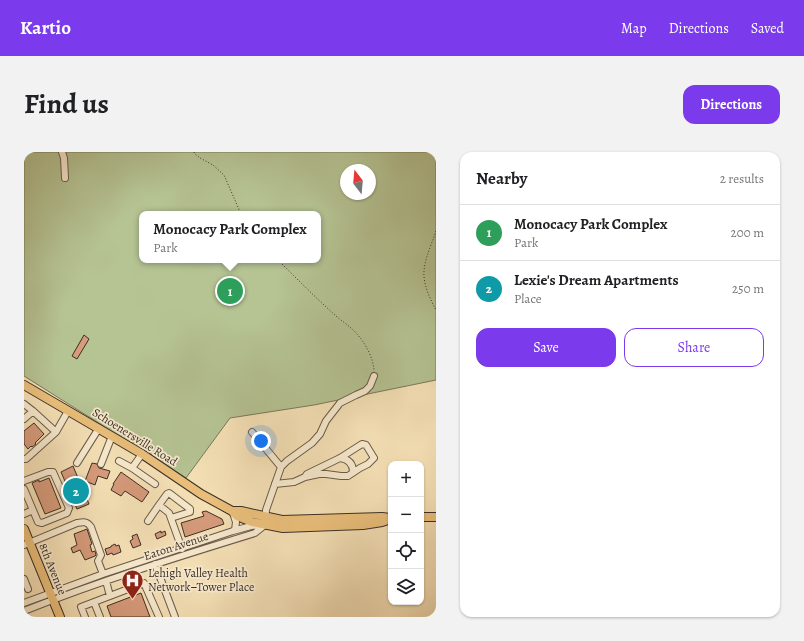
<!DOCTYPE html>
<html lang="en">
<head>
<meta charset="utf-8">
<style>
	body { margin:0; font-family:Alegreya,serif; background:#f2f2f2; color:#202124 }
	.controls { position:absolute; right:12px; bottom:12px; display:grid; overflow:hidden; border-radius:8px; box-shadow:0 1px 3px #0004 }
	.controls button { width:36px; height:36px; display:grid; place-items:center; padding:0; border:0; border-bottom:1px solid #e0e0e0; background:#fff; color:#202124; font:20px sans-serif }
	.compass { position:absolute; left:316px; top:12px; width:36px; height:36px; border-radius:50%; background:#fff; box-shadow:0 1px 3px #0004; rotate:344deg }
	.you { position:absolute; left:237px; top:289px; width:14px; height:14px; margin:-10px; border:3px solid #fff; border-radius:50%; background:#1a73e8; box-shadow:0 0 0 6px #1a73e833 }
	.badge { display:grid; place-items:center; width:26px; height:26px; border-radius:50%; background:#7c3aed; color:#fff; font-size:13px; font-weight:700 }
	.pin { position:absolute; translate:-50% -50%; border:2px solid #fff; box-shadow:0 1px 4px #0006 }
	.popup { position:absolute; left:115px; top:59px; width:182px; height:52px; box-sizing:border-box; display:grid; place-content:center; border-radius:8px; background:#fff; filter:drop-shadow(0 1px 3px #0005); font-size:13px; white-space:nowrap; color:#757577 }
	.popup b { font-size:15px; color:#202124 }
	.popup::after { content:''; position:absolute; left:50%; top:100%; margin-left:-8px; border:8px solid transparent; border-top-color:#fff }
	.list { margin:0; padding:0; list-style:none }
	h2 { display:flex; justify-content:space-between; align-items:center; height:52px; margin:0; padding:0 16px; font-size:17px }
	h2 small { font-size:13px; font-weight:400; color:#757577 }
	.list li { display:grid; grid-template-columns:26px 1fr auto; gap:12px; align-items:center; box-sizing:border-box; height:56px; padding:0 16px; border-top:1px solid #e0e0e0 }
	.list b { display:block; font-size:15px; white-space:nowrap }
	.list p { margin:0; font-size:13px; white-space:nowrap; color:#757577 }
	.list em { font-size:13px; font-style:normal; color:#757577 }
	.actions { display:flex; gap:8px; padding:12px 16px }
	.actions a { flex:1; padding:9px 0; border:1px solid #7c3aed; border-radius:12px; text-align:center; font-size:14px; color:#7c3aed }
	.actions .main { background:#7c3aed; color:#fff }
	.icon { flex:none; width:22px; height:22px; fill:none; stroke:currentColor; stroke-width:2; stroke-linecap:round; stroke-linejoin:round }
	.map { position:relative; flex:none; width:412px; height:465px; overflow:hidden; border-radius:12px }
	header { display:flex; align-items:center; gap:24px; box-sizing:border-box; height:56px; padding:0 20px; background:#7c3aed; color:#fff }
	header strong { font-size:19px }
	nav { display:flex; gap:22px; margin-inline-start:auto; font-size:14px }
	.intro { display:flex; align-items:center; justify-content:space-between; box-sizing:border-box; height:96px; padding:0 24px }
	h1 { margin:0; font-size:28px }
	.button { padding:10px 18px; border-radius:12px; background:#7c3aed; color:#fff; font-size:14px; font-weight:700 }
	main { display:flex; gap:24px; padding:0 24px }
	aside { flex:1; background:#fff; border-radius:12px; box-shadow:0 1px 3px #0004 }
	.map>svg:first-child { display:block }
	.green { fill:#b6c494; stroke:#787a5e; fill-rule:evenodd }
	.building { fill:#d89c7c; stroke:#392f27 }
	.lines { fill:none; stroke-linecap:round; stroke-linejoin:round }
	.minor-casing { stroke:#685c4b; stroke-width:8 }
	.major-casing { stroke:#392f27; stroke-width:10 }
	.path { stroke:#392f27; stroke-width:1; stroke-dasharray:1 2; stroke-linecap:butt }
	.minor { stroke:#faecd1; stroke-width:6 }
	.major { stroke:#ecc17c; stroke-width:8 }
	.labels { text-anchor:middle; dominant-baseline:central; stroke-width:3.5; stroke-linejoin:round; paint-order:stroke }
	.street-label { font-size:12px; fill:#392f27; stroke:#faecd1 }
	.poi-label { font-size:12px; fill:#392f27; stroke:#faecd1; text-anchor:start }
</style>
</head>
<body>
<header>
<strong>Kartio</strong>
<nav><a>Map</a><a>Directions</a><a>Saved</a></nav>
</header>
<div class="intro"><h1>Find us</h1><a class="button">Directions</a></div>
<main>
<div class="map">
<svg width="412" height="465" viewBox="0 0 412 465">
	<rect width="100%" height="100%" fill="#f7e2b8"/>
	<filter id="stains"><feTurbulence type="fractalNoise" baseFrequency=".005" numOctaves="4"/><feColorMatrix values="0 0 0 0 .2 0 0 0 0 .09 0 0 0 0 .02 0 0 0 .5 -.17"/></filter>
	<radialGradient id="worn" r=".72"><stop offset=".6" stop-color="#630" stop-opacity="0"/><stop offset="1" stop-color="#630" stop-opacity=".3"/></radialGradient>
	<!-- green -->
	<path class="green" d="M 0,0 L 412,0 L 412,228 L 290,253 L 206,266 L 162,326 L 0,224 ZM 322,18 L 346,18 L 346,42 L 322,42 ZM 118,62 L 294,62 L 294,108 L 118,108 Z"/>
	<!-- building -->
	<path class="building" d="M 60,183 L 65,187 L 53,207 L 48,204 Z
		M 10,271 L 20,282 L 11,291 L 12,292 L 8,295 L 7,294 L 4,297 L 0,292 L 0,279 Z
		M 68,311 L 73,312 L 75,316 L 86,319 L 83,327 L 74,324 L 71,333 L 61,329 Z
		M 49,314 L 65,352 L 53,357 L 37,320 Z
		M 97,320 L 125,340 L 118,350 L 101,339 L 97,344 L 87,338 L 90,332 L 89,332 Z
		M 25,326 L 37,356 L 21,362 L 8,331 L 15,328 L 15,330 Z
		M 182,359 L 198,367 L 200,372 L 161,385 L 157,371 L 180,364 L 178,360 Z
		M 63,377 L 68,392 L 66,393 L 68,400 L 71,399 L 72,403 L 71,404 L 61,408 L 56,398 L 49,401 L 47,396 L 53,393 L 50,382 Z
		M 137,379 L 137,381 L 141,379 L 142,383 L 133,387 L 131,382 Z
		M 113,382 L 117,393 L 109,396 L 106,389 L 109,387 L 108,384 Z
		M 91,392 L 92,394 L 95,393 L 97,400 L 89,403 L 88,401 L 83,403 L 81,397 L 87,395 L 87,394 Z
		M 117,441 L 126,465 L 87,465 L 83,454 Z"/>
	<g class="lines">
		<defs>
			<path id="minor" d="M 38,0 L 40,6 L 41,26
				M 0,252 L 9,259
				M 0,267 L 9,259 L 32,280
				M 228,280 L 257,315
				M 118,302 L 108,316 L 131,332
				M 316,306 C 324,307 329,311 329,320
				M 0,307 L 2,307 L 32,280 L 44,259
				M 95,309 L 108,316
				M 53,311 L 75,276
				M 77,312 L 88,284
				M 0,329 L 24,320 L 29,320 L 45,356 L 43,361 L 18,371 L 14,370 L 0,337
				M 251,332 L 270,330 L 281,325 L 295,322 L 302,322 L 317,324 L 324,324 L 336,316 L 344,312 L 350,306 L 342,293 L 338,292 L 316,306 L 283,322 L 281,325
				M 135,353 L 143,342 L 145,341 L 166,357 L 166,360 L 147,366
				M 209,361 L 212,370 L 211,378 L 209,379
				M 0,362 L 9,358
				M 124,369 L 135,353 L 145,361 L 158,397
				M 0,393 L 53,371 C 59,370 63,369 67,375 L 77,403 L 74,409 L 79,422
				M 131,412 L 151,465
				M 0,427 L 4,437
				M 82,429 L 86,444
				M 70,450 L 76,465
				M 0,451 L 79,422 L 209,379 L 227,374 L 235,373
				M 0,459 C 76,429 153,405 231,381 L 241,373 L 242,358 L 257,315 L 263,309 L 288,291 L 296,282 L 302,269 L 316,251 L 332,243 L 341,239 L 346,234 L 350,224
				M 61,465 L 57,455 L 120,431 L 135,465"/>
			<path id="major" d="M 0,233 L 118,302 L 177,342 L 208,359 L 213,364 L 228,370 L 259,376 L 339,373 L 358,370 L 367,367
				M 208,359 L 217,359 L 258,368 L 358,365 L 366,366
				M 397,365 L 412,365
				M 0,377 L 36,465"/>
		</defs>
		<!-- minor casing -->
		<use href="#minor" class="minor-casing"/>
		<!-- major casing -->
		<use href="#major" class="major-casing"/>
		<!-- path -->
		<path class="path" d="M 170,0 L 171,2 L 176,6 L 189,13 L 200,23 L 217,62
			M 412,79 C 408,92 401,105 400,119 C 399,132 406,147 412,158
			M 254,108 C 273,127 292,146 312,164 C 319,170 327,175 333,182 C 342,192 349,206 350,218"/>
		<!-- minor -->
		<use href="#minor" class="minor"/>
		<!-- major -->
		<use href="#major" class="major"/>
	</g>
	<!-- icons -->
	<defs>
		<symbol id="hospital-pin" viewBox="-11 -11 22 30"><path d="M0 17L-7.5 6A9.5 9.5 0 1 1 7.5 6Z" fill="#8f2418" stroke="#faecd1"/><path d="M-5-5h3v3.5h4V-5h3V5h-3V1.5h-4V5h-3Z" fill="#fff"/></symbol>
	</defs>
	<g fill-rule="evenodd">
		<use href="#hospital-pin" x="96" y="416" width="25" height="34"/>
	</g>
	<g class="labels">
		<!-- street labels -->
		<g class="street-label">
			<text transform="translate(111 285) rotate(32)">Schoenersville Road</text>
			<text transform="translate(152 394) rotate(-18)">Eaton Avenue</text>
			<text transform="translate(29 417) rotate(68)">8th Avenue</text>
		</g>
		<!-- poi labels -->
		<g class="poi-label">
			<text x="124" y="421">Lehigh Valley Health<tspan x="124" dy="14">Network–Tower Place</tspan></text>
		</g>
	</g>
	<rect width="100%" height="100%" filter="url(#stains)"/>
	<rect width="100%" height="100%" fill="url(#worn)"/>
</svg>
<div class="controls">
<button>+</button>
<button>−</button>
<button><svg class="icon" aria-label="locate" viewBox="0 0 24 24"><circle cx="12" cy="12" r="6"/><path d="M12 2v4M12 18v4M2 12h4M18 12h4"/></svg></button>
<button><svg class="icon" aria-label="layers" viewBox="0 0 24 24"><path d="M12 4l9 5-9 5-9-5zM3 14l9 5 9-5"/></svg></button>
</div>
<svg class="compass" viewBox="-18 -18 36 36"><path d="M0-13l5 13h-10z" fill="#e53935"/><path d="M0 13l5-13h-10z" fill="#757577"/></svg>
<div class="you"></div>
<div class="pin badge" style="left:206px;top:139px;background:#2e9e5b">1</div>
<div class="popup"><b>Monocacy Park Complex</b>Park</div>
<div class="pin badge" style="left:52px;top:339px;background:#0f9aa8">2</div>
</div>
<aside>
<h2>Nearby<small>2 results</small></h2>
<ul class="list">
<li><span class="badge" style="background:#2e9e5b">1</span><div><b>Monocacy Park Complex</b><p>Park</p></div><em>200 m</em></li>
<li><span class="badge" style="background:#0f9aa8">2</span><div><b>Lexie's Dream Apartments</b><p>Place</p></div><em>250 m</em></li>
</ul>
<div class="actions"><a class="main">Save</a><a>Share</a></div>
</aside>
</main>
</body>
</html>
